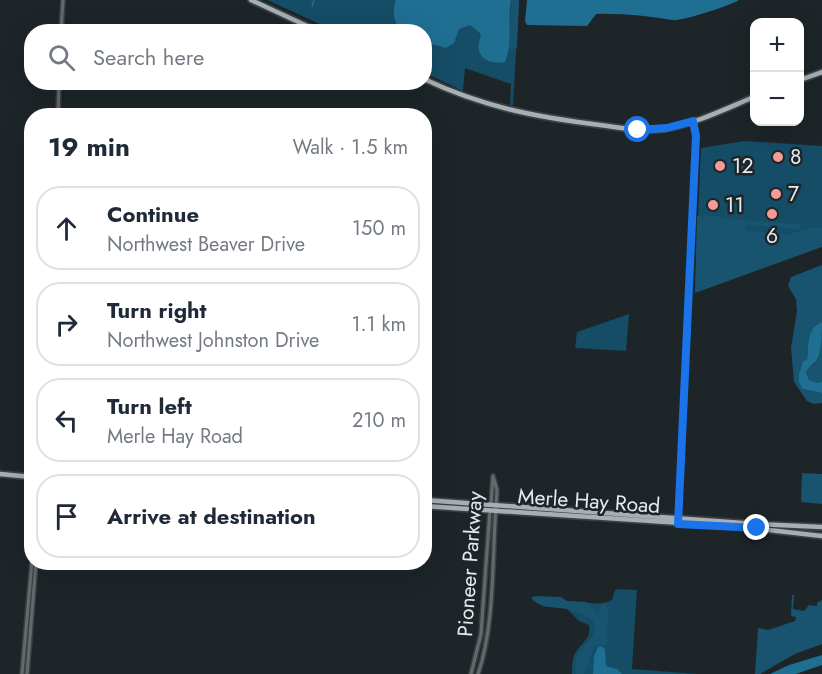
<!DOCTYPE html>
<html lang="en">
<head>
<meta charset="utf-8">
<style>
	body { margin:0; font-family:Jost,sans-serif; background:#f2f2f3; color:#1f2937 }
	.controls { position:absolute; right:18px; top:18px; display:grid; overflow:hidden; border-radius:12px; box-shadow:0 6px 24px #0002 }
	.controls button { width:54px; height:54px; display:grid; place-items:center; padding:0; border:0; border-bottom:2px solid #e0e1e3; background:#fff; color:#1f2937; font:30px sans-serif }
	.stop { position:absolute; width:18px; height:18px; margin:-14px; border:4px solid #1a73e8; border-radius:50%; background:#fff }
	.stop.end { background:#1a73e8; border-color:#fff; box-shadow:0 2px 6px #0008 }
	.list { margin:0; padding:0; list-style:none }
	h2 { display:flex; justify-content:space-between; align-items:center; height:78px; margin:0; padding:0 24px; font-size:26px }
	h2 small { font-size:20px; font-weight:400; color:#747a83 }
	.list li { display:grid; grid-template-columns:39px 1fr auto; gap:18px; align-items:center; box-sizing:border-box; height:84px; margin:0 12px 12px; padding:0 12px; border:2px solid #e0e1e3; border-radius:24px }
	.list b { display:block; font-size:22px; white-space:nowrap }
	.list p { margin:0; font-size:20px; white-space:nowrap; color:#747a83 }
	.list em { font-size:20px; font-style:normal; color:#747a83 }
	.icon { flex:none; width:33px; height:33px; fill:none; stroke:currentColor; stroke-width:2; stroke-linecap:round; stroke-linejoin:round }
	.map { position:relative; flex:none; width:822px; height:674px; overflow:hidden }
	.search { position:absolute; background:#fff; box-shadow:0 6px 24px #0002; left:24px; top:24px; width:408px; height:66px; display:flex; align-items:center; gap:15px; box-sizing:border-box; padding:0 21px; border-radius:24px; color:#747a83; font-size:22px }
	.panel { position:absolute; background:#fff; box-shadow:0 6px 24px #0002; left:24px; top:108px; width:408px; height:462px; border-radius:24px }
	.map>svg:first-child { display:block }
	.green { fill:#154c66 }
	.forest { fill:#18536f }
	.water { fill:#1f6f93 }
	.lines { fill:none; stroke-linecap:round; stroke-linejoin:round }
	.stream { stroke:#1f6f93; stroke-width:1.5 }
	.minor-casing { stroke:#394144; stroke-width:6 }
	.major-casing { stroke:#394144; stroke-width:8 }
	.minor { stroke:#65696b; stroke-width:3 }
	.major { stroke:#a7afb4; stroke-width:4.5 }
	.route { stroke:#1a73e8; stroke-width:8 }
	.poi-dot { fill:#f59b97; stroke:#1d2529; stroke-width:2 }
	.labels { text-anchor:middle; dominant-baseline:central; stroke-width:5; stroke-linejoin:round; paint-order:stroke }
	.poi-label { font-size:21px; fill:#e5eaed; stroke:#1d2529; text-anchor:start }
	.street-label { font-size:21px; fill:#e5eaed; stroke:#1d2529 }
</style>
</head>
<body>
<div class="map">
<svg width="822" height="674" viewBox="0 0 822 674">
	<rect width="100%" height="100%" fill="#1d2529"/>
	<!-- green -->
	<path class="green" d="M 267,0 L 519,0 L 513,105 L 510,105 L 511,84 L 465,68 L 463,91 L 425,73 L 424,32 L 335,31 Z
		M 745,141 L 822,146 L 822,245 L 695,288 L 701,148 Z
		M 629,314 L 626,351 L 575,348 L 577,332 Z
		M 618,589 L 637,590 L 632,669 L 697,674 L 572,674 C 572,666 572,657 577,650 C 584,641 591,638 589,625 L 579,621 L 567,609 C 587,596 594,609 612,600 L 615,590 Z"/>
	<!-- forest -->
	<path class="forest" d="M 512,0 L 519,0 L 517,48 L 508,50 Z
		M 709,215 L 730,219 L 799,224 L 801,226 L 799,229 L 793,229 L 747,225 L 745,227 L 747,231 L 783,233 L 785,236 L 809,228 L 822,228 L 822,247 L 695,293 L 697,216 Z
		M 822,265 L 822,322 C 806,328 809,346 807,360 L 803,361 C 800,371 797,378 802,389 L 822,393 L 822,403 L 814,404 L 807,401 L 794,382 L 791,348 L 797,311 L 796,299 L 788,286 L 791,277 Z
		M 822,334 L 822,381 L 819,383 L 809,380 L 806,372 C 809,366 814,365 817,360 C 822,353 818,342 822,334 Z
		M 802,473 L 822,474 L 822,504 L 801,502 Z
		M 792,595 L 794,595 L 793,609 L 804,611 L 809,605 L 817,606 L 817,603 L 822,600 L 822,644 L 795,654 L 760,674 L 755,674 L 758,628 L 768,630 L 795,621 L 796,617 L 791,616 Z
		M 535,596 L 561,597 L 567,601 L 586,602 L 598,613 L 602,604 L 606,603 L 608,609 L 607,645 L 595,646 L 584,674 L 576,674 C 575,667 575,660 578,654 C 585,642 599,639 593,620 C 586,616 575,611 566,609 C 553,606 542,610 531,598 Z"/>
	<!-- water -->
	<path class="water" d="M 396,0 L 511,0 C 507,20 513,43 505,62 C 496,64 481,62 479,50 C 478,45 480,39 481,34 L 470,25 L 459,29 L 454,43 L 446,48 L 425,42 L 424,32 L 402,31 C 393,23 392,11 396,0 Z
		M 527,0 L 739,0 C 732,5 680,22 672,20 C 647,16 622,13 596,14 L 587,26 L 527,25 L 525,21 Z
		M 822,322 C 822,331 822,355 816,361 C 812,365 809,367 806,372 L 809,380 L 819,383 L 822,381 L 822,393 L 802,389 L 799,382 L 799,374 L 803,361 L 807,360 C 809,345 806,328 822,322 Z
		M 601,646 L 605,649 L 606,666 L 617,669 L 622,674 L 593,674 L 594,656 L 598,647 Z
		M 822,655 L 822,665 L 819,666 L 796,674 L 770,674 L 789,665 Z"/>
	<g class="lines">
		<!-- stream -->
		<path class="stream" d="M 312,6 L 314,0
			M 77,32 L 81,28 L 88,27 L 146,32"/>
		<defs>
			<path id="minor" d="M 61,32 L 63,0
				M 58,116 L 59,82
				M 491,504 L 493,476
				M 678,519 L 696,141 L 693,121
				M 22,674 L 32,562
				M 27,674 L 36,562
				M 471,674 L 481,634 L 490,510
				M 478,674 C 495,625 492,558 496,506 L 497,490 L 493,476"/>
			<path id="major" d="M 251,0 L 320,32
				M 424,79 C 483,107 536,117 600,125 C 622,128 643,132 664,129 C 695,124 725,109 754,97
				M 800,80 L 822,72
				M 0,474 L 32,477
				M 424,500 L 757,524 L 822,527
				M 424,506 L 742,527 L 822,536"/>
		</defs>
		<!-- minor casing -->
		<use href="#minor" class="minor-casing"/>
		<!-- major casing -->
		<use href="#major" class="major-casing"/>
		<!-- minor -->
		<use href="#minor" class="minor"/>
		<!-- major -->
		<use href="#major" class="major"/>
	</g>
	<g class="lines">
		<!-- route -->
		<path class="route" d="M 638,130 L 667,128 L 693,121 L 696,136 L 678,524 L 757,528"/>
	</g>
	<!-- markers -->
	<g class="poi-dot">
		<circle cx="778" cy="157" r="6"/>
		<circle cx="720" cy="166" r="6"/>
		<circle cx="776" cy="194" r="6"/>
		<circle cx="713" cy="205" r="6"/>
		<circle cx="772" cy="214" r="6"/>
	</g>
	<g class="labels">
		<!-- poi labels -->
		<g class="poi-label">
			<text x="790" y="157">8</text>
			<text x="732" y="166">12</text>
			<text x="788" y="194">7</text>
			<text x="725" y="205">11</text>
			<text x="772" y="236" text-anchor="middle">6</text>
		</g>
		<!-- street labels -->
		<g class="street-label">
			<text transform="translate(589 501) rotate(4)">Merle Hay Road</text>
			<text transform="translate(470 564) rotate(-86)">Pioneer Parkway</text>
		</g>
	</g>
</svg>
<div class="controls">
<button>+</button>
<button>−</button>
</div>
<div class="stop" style="left:638px;top:130px"></div>
<div class="stop end" style="left:757px;top:528px"></div>
<div class="search"><svg class="icon" aria-label="search" viewBox="0 0 24 24"><circle cx="10" cy="10" r="6"/><path d="M15 15l6 6"/></svg>Search here</div>
<section class="panel">
<h2>19 min<small>Walk · 1.5 km</small></h2>
<ul class="list">
<li><svg class="icon" aria-label="ahead" viewBox="0 0 24 24"><path d="M12 20V5M6 11l6-6 6 6"/></svg><div><b>Continue</b><p>Northwest Beaver Drive</p></div><em>150 m</em></li>
<li><svg class="icon" aria-label="right" viewBox="0 0 24 24"><path d="M7 20v-9h11M14 6l5 5-5 5"/></svg><div><b>Turn right</b><p>Northwest Johnston Drive</p></div><em>1.1 km</em></li>
<li><svg class="icon" aria-label="left" viewBox="0 0 24 24"><path d="M17 20v-9H6M10 6l-5 5 5 5"/></svg><div><b>Turn left</b><p>Merle Hay Road</p></div><em>210 m</em></li>
<li><svg class="icon" aria-label="arrive" viewBox="0 0 24 24"><path d="M6 21V4h12l-3 4 3 4H6"/></svg><div><b>Arrive at destination</b></div></li>
</ul>
</section>
</div>
</body>
</html>
